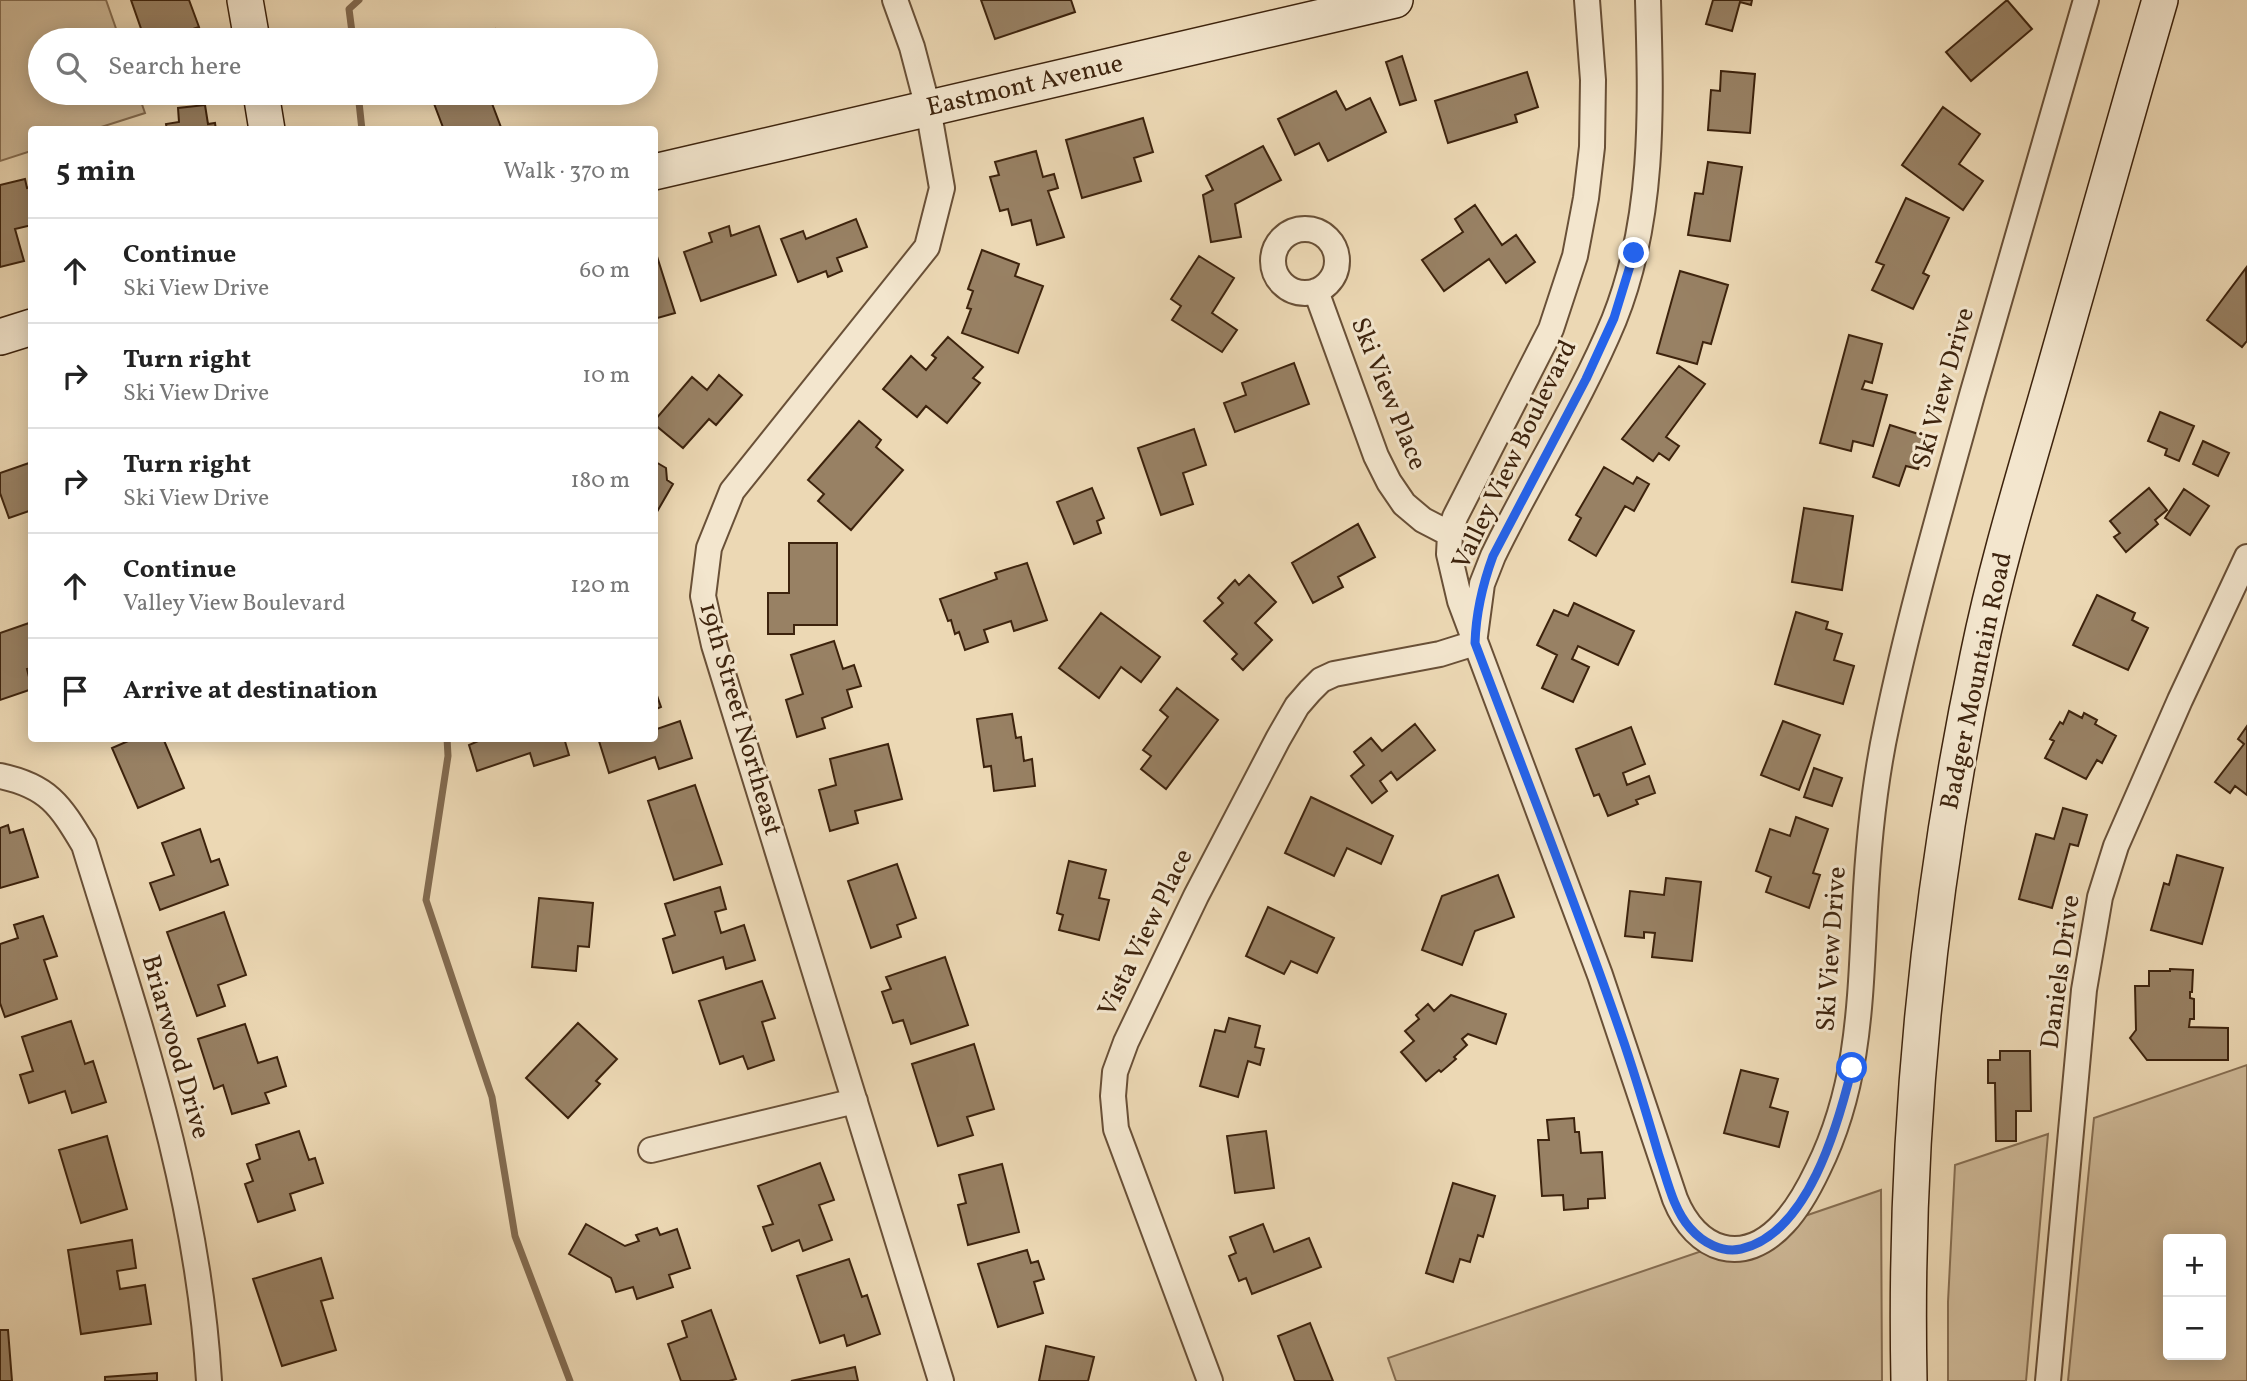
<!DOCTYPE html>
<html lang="en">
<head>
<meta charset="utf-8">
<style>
	body { margin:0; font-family:Vollkorn,serif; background:#f6f6f6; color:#222 }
	.controls { position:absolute; right:21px; bottom:21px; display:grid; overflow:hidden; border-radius:7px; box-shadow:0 4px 18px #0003 }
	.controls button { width:63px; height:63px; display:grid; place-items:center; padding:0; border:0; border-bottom:2px solid #e0e0e0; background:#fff; color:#222; font:35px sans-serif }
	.stop { position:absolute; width:21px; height:21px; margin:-16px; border:5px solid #2563eb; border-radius:50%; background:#fff }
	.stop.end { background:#2563eb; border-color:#fff; box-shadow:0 2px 7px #0008 }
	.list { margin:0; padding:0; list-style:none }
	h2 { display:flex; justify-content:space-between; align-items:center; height:91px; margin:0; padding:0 28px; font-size:30px }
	h2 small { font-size:23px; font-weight:400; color:#767676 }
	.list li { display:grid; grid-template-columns:46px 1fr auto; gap:21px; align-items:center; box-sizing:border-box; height:105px; padding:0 28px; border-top:2px solid #e0e0e0 }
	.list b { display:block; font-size:26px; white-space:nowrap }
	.list p { margin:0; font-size:23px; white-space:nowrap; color:#767676 }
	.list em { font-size:23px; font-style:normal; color:#767676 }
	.icon { flex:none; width:38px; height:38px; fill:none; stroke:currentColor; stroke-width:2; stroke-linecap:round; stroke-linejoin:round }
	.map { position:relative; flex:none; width:2247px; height:1381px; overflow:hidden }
	.search { position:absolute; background:#fff; box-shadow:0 4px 18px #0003; left:28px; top:28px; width:630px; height:77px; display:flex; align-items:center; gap:18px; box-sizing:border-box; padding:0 24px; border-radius:38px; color:#767676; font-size:26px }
	.panel { position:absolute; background:#fff; box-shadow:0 4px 18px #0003; left:28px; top:126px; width:630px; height:616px; border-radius:7px }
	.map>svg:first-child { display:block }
	.green { fill:#ceb998; stroke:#866e52; stroke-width:2; fill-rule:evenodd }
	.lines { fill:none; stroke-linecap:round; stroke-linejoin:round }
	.stream { stroke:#826a4f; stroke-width:7 }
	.building { fill:#988164; stroke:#3d230d; stroke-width:2 }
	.street-casing { stroke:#695037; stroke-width:28 }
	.secondary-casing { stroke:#3d230d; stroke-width:38 }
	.street { stroke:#f3e6ce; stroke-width:24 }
	.secondary { stroke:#f3e6ce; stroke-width:35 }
	.route { stroke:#2563eb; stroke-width:9 }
	.labels { text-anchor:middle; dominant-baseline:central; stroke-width:6; stroke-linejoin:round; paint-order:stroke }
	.street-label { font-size:26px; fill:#3d230d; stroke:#f3e6ce }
</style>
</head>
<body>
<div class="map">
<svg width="2247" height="1381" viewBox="0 0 2247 1381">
	<rect width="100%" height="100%" fill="#ecd8b4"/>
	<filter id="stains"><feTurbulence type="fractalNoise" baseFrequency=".00286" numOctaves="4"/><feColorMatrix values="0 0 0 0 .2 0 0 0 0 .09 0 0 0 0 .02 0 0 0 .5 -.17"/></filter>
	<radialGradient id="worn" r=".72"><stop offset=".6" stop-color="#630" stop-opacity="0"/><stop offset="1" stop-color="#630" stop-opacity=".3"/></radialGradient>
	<!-- green -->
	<path class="green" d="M 0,0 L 106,0 L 120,40 L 40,40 L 40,93 L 138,93 L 145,113 L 95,129 L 32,130 L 31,151 L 0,161 Z
		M 2247,1065 L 2247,1381 L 2068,1381 L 2094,1118 ZM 2221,1239 L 2221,1355 L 2168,1355 L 2168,1239 Z
		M 2048,1134 L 2026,1381 L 1948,1381 L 1948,1302 L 1955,1165 Z
		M 1881,1190 L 1882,1381 L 1396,1381 L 1388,1358 Z"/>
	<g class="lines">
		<!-- stream -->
		<path class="stream" d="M 353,40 L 349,9 L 359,0
			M 358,93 L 362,130
			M 447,738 L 448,756 L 426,900 L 492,1097 L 515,1236 L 570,1381"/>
	</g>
	<!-- building -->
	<path class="building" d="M 131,0 L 189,0 L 199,27 L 159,40 L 145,40 Z
		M 981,0 L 1071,0 L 1075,12 L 995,39 Z
		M 1713,0 L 1752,0 L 1751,5 L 1740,2 L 1732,31 L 1706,24 Z
		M 2007,0 L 2032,29 L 1971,81 L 1946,52 Z
		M 495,29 L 500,40 L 477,40 L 476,37 Z
		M 1402,56 L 1416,100 L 1400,105 L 1386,62 Z
		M 1721,71 L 1755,74 L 1750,133 L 1708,130 L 1711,90 L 1720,91 Z
		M 1527,72 L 1538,107 L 1515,115 L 1517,122 L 1448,143 L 1435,101 Z
		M 1336,91 L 1346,110 L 1370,98 L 1386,132 L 1328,161 L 1319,143 L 1295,155 L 1278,119 Z
		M 430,93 L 488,93 L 502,130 L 444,130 Z
		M 205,105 L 208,124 L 215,123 L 216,130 L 167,130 L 166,124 L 179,122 L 178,108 Z
		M 1943,107 L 1980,134 L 1959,164 L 1983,181 L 1963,210 L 1902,165 Z
		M 1143,118 L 1153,152 L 1134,158 L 1141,181 L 1082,198 L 1066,140 Z
		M 1263,146 L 1281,180 L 1235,204 L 1241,237 L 1211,242 L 1203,195 L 1213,190 L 1206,176 Z
		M 1036,151 L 1043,177 L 1054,174 L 1058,188 L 1048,191 L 1064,237 L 1037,245 L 1031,220 L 1012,225 L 1008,209 L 1000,211 L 990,177 L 999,175 L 995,162 Z
		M 1708,162 L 1742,167 L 1730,241 L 1688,235 L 1695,193 L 1703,194 Z
		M 25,179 L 27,188 L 32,187 L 32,225 L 15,229 L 24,261 L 0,267 L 0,185 Z
		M 1906,198 L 1949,218 L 1923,273 L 1929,276 L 1913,309 L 1872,290 L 1884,265 L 1876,262 Z
		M 1475,205 L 1502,245 L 1516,235 L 1535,262 L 1506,283 L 1489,259 L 1444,291 L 1422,260 L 1463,232 L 1455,219 Z
		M 856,219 L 867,247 L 837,258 L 842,271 L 828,277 L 826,271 L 798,282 L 781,239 L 803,231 L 806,239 Z
		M 729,226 L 731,236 L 759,226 L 776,275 L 701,301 L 684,252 L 712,242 L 709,233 Z
		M 654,247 L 675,313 L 654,319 Z
		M 982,250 L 1019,264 L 1015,276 L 1043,286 L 1018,353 L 962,333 L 971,309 L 967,308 L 973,291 L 968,289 Z
		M 1199,256 L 1234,278 L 1212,313 L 1237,330 L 1222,352 L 1172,320 L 1181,306 L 1171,299 Z
		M 2246,268 L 2247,341 L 2242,347 L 2207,320 Z
		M 1680,271 L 1728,285 L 1711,344 L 1703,342 L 1697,364 L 1657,353 Z
		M 1849,335 L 1882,344 L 1872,383 L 1865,381 L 1862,389 L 1887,395 L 1873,446 L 1853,441 L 1851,451 L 1820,443 Z
		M 948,337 L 983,367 L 973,378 L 980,383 L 947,423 L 926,406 L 917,417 L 883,389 L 911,356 L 926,370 L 936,358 L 932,355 Z
		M 1294,363 L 1309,404 L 1235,432 L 1224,403 L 1246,395 L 1242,383 Z
		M 1679,366 L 1705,384 L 1666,437 L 1679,446 L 1669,460 L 1659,453 L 1653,461 L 1622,439 Z
		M 719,375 L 742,395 L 716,425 L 709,419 L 683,448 L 654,424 L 654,421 L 692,377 L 707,390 Z
		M 2160,412 L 2194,426 L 2179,461 L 2165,455 L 2167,449 L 2148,441 Z
		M 859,421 L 881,440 L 876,447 L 903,470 L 851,530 L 818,501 L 824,494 L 808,480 Z
		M 1890,425 L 1928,437 L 1918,469 L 1906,466 L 1899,486 L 1873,477 Z
		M 1194,429 L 1206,465 L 1183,473 L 1193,504 L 1161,515 L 1138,448 Z
		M 2203,441 L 2229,453 L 2218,476 L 2193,464 Z
		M 654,461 L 666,468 L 667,480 L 673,484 L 654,517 Z
		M 32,462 L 32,510 L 9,518 L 0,493 L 0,473 Z
		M 1604,467 L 1633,484 L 1637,477 L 1649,484 L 1634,511 L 1625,506 L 1596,556 L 1569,540 L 1581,518 L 1576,515 Z
		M 1092,488 L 1104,518 L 1097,521 L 1101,533 L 1074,544 L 1057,502 Z
		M 2149,488 L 2167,510 L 2155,520 L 2158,524 L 2126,552 L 2114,537 L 2120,533 L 2110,521 Z
		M 2184,489 L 2209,506 L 2190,535 L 2165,518 Z
		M 1804,508 L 1853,516 L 1842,590 L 1792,582 Z
		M 1358,524 L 1375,557 L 1338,577 L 1343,587 L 1313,603 L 1292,563 Z
		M 789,543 L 837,543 L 837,625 L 794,625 L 794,634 L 768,634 L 768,593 L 789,593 Z
		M 1027,563 L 1047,620 L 1014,631 L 1011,621 L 984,630 L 988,642 L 965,650 L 959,632 L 955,634 L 951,620 L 948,621 L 940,599 L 997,579 L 995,573 Z
		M 1249,575 L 1276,602 L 1255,623 L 1272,640 L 1243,670 L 1232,659 L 1237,654 L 1204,621 L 1223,603 L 1218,598 L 1235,580 L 1239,585 Z
		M 2097,595 L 2135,613 L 2132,620 L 2148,628 L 2128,670 L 2073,645 Z
		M 1574,603 L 1634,631 L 1618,665 L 1578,646 L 1572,659 L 1589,667 L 1573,702 L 1542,688 L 1557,655 L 1537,645 L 1554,610 L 1568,616 Z
		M 1796,612 L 1828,622 L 1826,629 L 1842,634 L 1834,660 L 1854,666 L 1843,704 L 1775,684 Z
		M 1101,613 L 1160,657 L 1141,682 L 1121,667 L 1099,698 L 1059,668 Z
		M 32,622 L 32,668 L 27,669 L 32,689 L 0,700 L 0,633 Z
		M 834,641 L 843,669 L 854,665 L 861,686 L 847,690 L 852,707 L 822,718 L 825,728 L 797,737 L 786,700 L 803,694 L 791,655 Z
		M 654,687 L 661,707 L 654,710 Z
		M 1177,688 L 1218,720 L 1166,789 L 1141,769 L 1151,756 L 1143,750 L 1168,717 L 1160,710 Z
		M 2069,711 L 2082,718 L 2084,713 L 2097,720 L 2095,724 L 2116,736 L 2102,763 L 2097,760 L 2086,779 L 2045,758 L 2054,741 L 2050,739 L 2060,722 L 2063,724 Z
		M 1012,714 L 1016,738 L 1021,737 L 1024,761 L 1032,759 L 1035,786 L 994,791 L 991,766 L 984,767 L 977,719 Z
		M 654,720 L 657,729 L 680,721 L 692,758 L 659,769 L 655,757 L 609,773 L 598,738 L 654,738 Z
		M 1783,721 L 1820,735 L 1799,790 L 1761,775 Z
		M 1415,724 L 1435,750 L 1397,780 L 1391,772 L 1380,781 L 1387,791 L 1372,803 L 1351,776 L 1364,765 L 1354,752 L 1371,738 L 1382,751 Z
		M 2247,726 L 2247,795 L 2235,786 L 2230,793 L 2215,782 L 2244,744 L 2238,739 Z
		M 1631,727 L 1645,764 L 1623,773 L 1627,785 L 1649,776 L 1655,793 L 1636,800 L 1638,804 L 1608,816 L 1599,794 L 1594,796 L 1576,749 Z
		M 135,738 L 163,738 L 184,788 L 138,808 L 112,748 Z
		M 485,738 L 564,738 L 569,755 L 534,766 L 530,753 L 477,771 L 469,745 Z
		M 888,744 L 902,799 L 855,811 L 858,823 L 830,831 L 819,790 L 836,785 L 830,759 Z
		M 1814,768 L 1842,778 L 1832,806 L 1804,797 Z
		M 695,785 L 722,864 L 674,880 L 648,801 Z
		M 1311,797 L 1393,836 L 1381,864 L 1347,848 L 1334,876 L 1285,853 Z
		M 2063,808 L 2087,815 L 2078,846 L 2070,844 L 2052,908 L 2019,899 L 2036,834 L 2054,839 Z
		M 1796,817 L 1828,829 L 1813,873 L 1820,875 L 1809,908 L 1766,892 L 1771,877 L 1756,871 L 1770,829 L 1790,836 Z
		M 8,825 L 10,833 L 23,829 L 38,877 L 0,888 L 0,828 Z
		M 200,829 L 211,862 L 219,859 L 228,885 L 160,910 L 150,883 L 174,875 L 162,843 Z
		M 2177,855 L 2223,868 L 2202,944 L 2151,930 L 2164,883 L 2169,885 Z
		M 1069,861 L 1106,870 L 1099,898 L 1109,900 L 1099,940 L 1059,930 L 1063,915 L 1057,913 Z
		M 897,864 L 916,918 L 897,925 L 901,937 L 871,948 L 848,881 Z
		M 1498,875 L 1514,917 L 1475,931 L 1462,965 L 1422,950 L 1442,896 Z
		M 1666,878 L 1701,882 L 1692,961 L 1652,957 L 1655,933 L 1644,932 L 1644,938 L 1625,936 L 1630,891 L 1664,895 Z
		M 720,887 L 726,909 L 715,912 L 721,933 L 744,925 L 755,960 L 726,969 L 723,957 L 673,973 L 663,939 L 675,935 L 665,904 Z
		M 539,898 L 593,903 L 589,947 L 578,946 L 576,971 L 532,967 Z
		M 1268,907 L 1334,938 L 1317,973 L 1291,961 L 1284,974 L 1246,956 Z
		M 224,912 L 246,975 L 218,985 L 225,1006 L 197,1016 L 167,932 Z
		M 43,916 L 57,956 L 44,960 L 57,999 L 5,1017 L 0,1003 L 0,944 L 18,938 L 14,925 Z
		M 945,957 L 968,1025 L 911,1044 L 903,1020 L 893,1023 L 882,992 L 891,989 L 886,977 Z
		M 2170,969 L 2193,970 L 2192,992 L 2190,992 L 2190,998 L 2194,999 L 2194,1019 L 2190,1019 L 2189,1027 L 2228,1028 L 2228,1060 L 2147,1060 L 2130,1038 L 2136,1030 L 2135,986 L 2149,986 L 2149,971 L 2170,971 Z
		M 762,981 L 775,1018 L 762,1022 L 774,1060 L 748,1069 L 743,1056 L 720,1064 L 699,1001 Z
		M 1451,995 L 1506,1014 L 1496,1044 L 1468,1034 L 1462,1039 L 1467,1045 L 1454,1057 L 1456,1059 L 1441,1072 L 1439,1070 L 1426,1081 L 1401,1052 L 1414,1041 L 1405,1031 L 1419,1019 L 1416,1015 L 1428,1004 L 1434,1011 Z
		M 1229,1018 L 1260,1026 L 1255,1047 L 1264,1049 L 1260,1065 L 1248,1061 L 1238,1097 L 1200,1086 L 1215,1030 L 1225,1032 Z
		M 71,1021 L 85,1064 L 93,1061 L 106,1102 L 72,1113 L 65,1091 L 29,1103 L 20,1075 L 33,1071 L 22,1037 Z
		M 578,1023 L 617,1059 L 596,1081 L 600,1084 L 568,1118 L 526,1078 Z
		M 245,1024 L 258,1063 L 277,1057 L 286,1086 L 265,1093 L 269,1103 L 232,1114 L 223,1085 L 214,1089 L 198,1039 Z
		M 974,1044 L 994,1109 L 967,1117 L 973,1135 L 938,1146 L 912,1064 Z
		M 2000,1051 L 2030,1051 L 2031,1111 L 2016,1111 L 2016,1141 L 1996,1141 L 1995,1083 L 1988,1083 L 1988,1060 L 2000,1060 Z
		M 1741,1070 L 1778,1079 L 1770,1107 L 1788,1112 L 1779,1147 L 1724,1133 Z
		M 1574,1118 L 1575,1132 L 1579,1132 L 1581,1153 L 1602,1152 L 1605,1198 L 1588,1199 L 1588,1208 L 1564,1210 L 1563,1195 L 1542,1196 L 1538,1140 L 1549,1140 L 1547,1120 Z
		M 299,1131 L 309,1160 L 315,1158 L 323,1183 L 290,1194 L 295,1210 L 258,1222 L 245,1184 L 253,1181 L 247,1164 L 260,1159 L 256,1145 Z
		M 1266,1131 L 1274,1188 L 1235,1193 L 1227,1136 Z
		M 107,1136 L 127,1209 L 81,1223 L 59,1150 Z
		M 820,1163 L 834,1200 L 819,1205 L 832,1240 L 803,1251 L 799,1240 L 772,1251 L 763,1227 L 773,1224 L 758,1186 Z
		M 1002,1164 L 1019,1232 L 968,1245 L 958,1205 L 966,1203 L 959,1175 Z
		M 1453,1183 L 1495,1196 L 1483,1237 L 1478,1235 L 1470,1262 L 1460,1259 L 1453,1282 L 1426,1273 Z
		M 586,1224 L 625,1246 L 639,1241 L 636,1235 L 657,1228 L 660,1235 L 677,1229 L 690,1268 L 669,1275 L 673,1287 L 637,1299 L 633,1287 L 616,1292 L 611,1278 L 569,1254 Z
		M 1263,1224 L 1274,1252 L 1309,1238 L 1321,1267 L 1252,1294 L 1246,1278 L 1239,1281 L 1229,1256 L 1236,1253 L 1230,1237 Z
		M 132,1240 L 136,1268 L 117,1271 L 120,1289 L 145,1285 L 151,1324 L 81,1334 L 68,1250 Z
		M 1027,1250 L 1031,1263 L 1038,1261 L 1044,1279 L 1034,1282 L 1043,1313 L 998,1327 L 978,1264 Z
		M 321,1258 L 333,1298 L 321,1301 L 336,1350 L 282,1366 L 253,1279 Z
		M 849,1259 L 862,1297 L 867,1295 L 880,1334 L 847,1346 L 844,1335 L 820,1343 L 797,1276 Z
		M 711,1310 L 736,1379 L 729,1381 L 681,1381 L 668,1344 L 687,1337 L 682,1321 Z
		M 1310,1323 L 1333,1381 L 1295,1381 L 1278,1336 Z
		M 0,1330 L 8,1330 L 12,1381 L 0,1381 Z
		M 1046,1346 L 1094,1357 L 1088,1381 L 1039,1381 Z
		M 855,1367 L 858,1381 L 791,1381 Z
		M 157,1373 L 157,1381 L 105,1381 L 105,1377 Z"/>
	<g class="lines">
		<defs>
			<path id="street" d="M 895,0 L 912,47 L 928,108 L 942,188 L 927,247 L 732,491 L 709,548 L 703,596 L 714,645 L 941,1381
				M 1587,0 L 1593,80 L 1592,147 L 1586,198 L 1575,256 L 1551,329 L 1455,517 L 1450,534 L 1449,554 L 1460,601 L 1600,975 L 1675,1199 C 1696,1251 1743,1268 1784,1223 C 1798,1208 1809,1188 1818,1169 C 1860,1084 1860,999 1865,907 C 1868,846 1874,784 1887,724 C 1910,613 1942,504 1972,395 C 2010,263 2048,132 2086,0
				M1273 261a32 32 0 1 1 64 0a32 32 0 1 1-64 0Z
				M 1316,291 L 1376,456 L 1389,482 L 1404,504 L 1423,520 L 1450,534
				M 1475,636 L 1482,584 L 1493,556 C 1531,477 1580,402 1614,320 C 1655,218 1651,107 1648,0
				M 0,776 C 48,786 60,805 84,845 C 139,1024 198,1192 209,1381
				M 651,1150 L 855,1101
				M 1210,1381 L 1116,1129 L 1113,1096 L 1115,1072 L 1126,1042 L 1196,896 L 1278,739 L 1297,706 L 1310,691 L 1321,680 L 1334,674 L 1440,654 L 1475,643
				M 2048,1381 L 2084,990 L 2100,897 L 2116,846 L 2180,700 L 2247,557"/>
			<path id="secondary" d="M 245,0 L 252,40
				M 261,93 L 267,130
				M 654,172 L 1395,0
				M 0,337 L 32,327
				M 1909,1381 C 1904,1138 1928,894 1978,656 C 1997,563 2025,473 2051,382 C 2087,254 2123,127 2160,0"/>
		</defs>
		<!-- street casing -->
		<use href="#street" class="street-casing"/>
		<!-- secondary casing -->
		<use href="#secondary" class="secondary-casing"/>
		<!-- street -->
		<use href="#street" class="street"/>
		<!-- secondary -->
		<use href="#secondary" class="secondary"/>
	</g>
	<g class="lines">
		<!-- route -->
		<path class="route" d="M 1634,253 L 1614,318 L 1586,379 L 1493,556 C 1482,586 1476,612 1475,643 C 1524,773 1576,903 1621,1034 C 1635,1074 1647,1115 1659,1156 C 1667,1179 1673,1209 1690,1228 C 1703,1243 1722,1253 1741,1249 C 1808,1234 1838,1125 1852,1068"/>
	</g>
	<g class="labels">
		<!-- street labels -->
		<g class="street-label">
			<text transform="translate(1025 86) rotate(-13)">Eastmont Avenue</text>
			<text transform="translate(1944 388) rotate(-74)">Ski View Drive</text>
			<text transform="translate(1388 394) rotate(68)">Ski View Place</text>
			<text transform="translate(1515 455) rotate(-64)">Valley View Boulevard</text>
			<text transform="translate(1977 681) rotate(-78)">Badger Mountain Road</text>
			<text transform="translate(740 719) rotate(74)">19th Street Northeast</text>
			<text transform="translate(1146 933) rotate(-64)">Vista View Place</text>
			<text transform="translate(1832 949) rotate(-86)">Ski View Drive</text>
			<text transform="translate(2061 972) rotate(-82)">Daniels Drive</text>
			<text transform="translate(175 1047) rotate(74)">Briarwood Drive</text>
		</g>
	</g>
	<rect width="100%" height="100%" filter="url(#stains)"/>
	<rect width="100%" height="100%" fill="url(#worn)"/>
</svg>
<div class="controls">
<button>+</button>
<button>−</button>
</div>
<div class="stop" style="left:1852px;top:1068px"></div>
<div class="stop end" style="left:1634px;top:253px"></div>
<div class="search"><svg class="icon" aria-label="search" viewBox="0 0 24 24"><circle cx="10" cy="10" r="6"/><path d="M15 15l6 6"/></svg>Search here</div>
<section class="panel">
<h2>5 min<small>Walk · 370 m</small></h2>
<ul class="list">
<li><svg class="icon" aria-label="ahead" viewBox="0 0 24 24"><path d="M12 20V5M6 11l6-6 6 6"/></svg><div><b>Continue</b><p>Ski View Drive</p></div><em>60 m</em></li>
<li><svg class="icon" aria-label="right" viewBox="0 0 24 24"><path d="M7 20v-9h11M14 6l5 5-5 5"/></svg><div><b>Turn right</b><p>Ski View Drive</p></div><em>10 m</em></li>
<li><svg class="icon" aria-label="right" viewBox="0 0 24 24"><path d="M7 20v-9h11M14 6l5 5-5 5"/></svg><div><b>Turn right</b><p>Ski View Drive</p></div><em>180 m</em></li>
<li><svg class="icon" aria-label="ahead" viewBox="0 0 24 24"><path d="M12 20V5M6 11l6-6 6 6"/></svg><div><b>Continue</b><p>Valley View Boulevard</p></div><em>120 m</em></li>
<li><svg class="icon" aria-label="arrive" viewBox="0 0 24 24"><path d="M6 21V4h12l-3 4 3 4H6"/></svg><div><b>Arrive at destination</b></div></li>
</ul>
</section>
</div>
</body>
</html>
